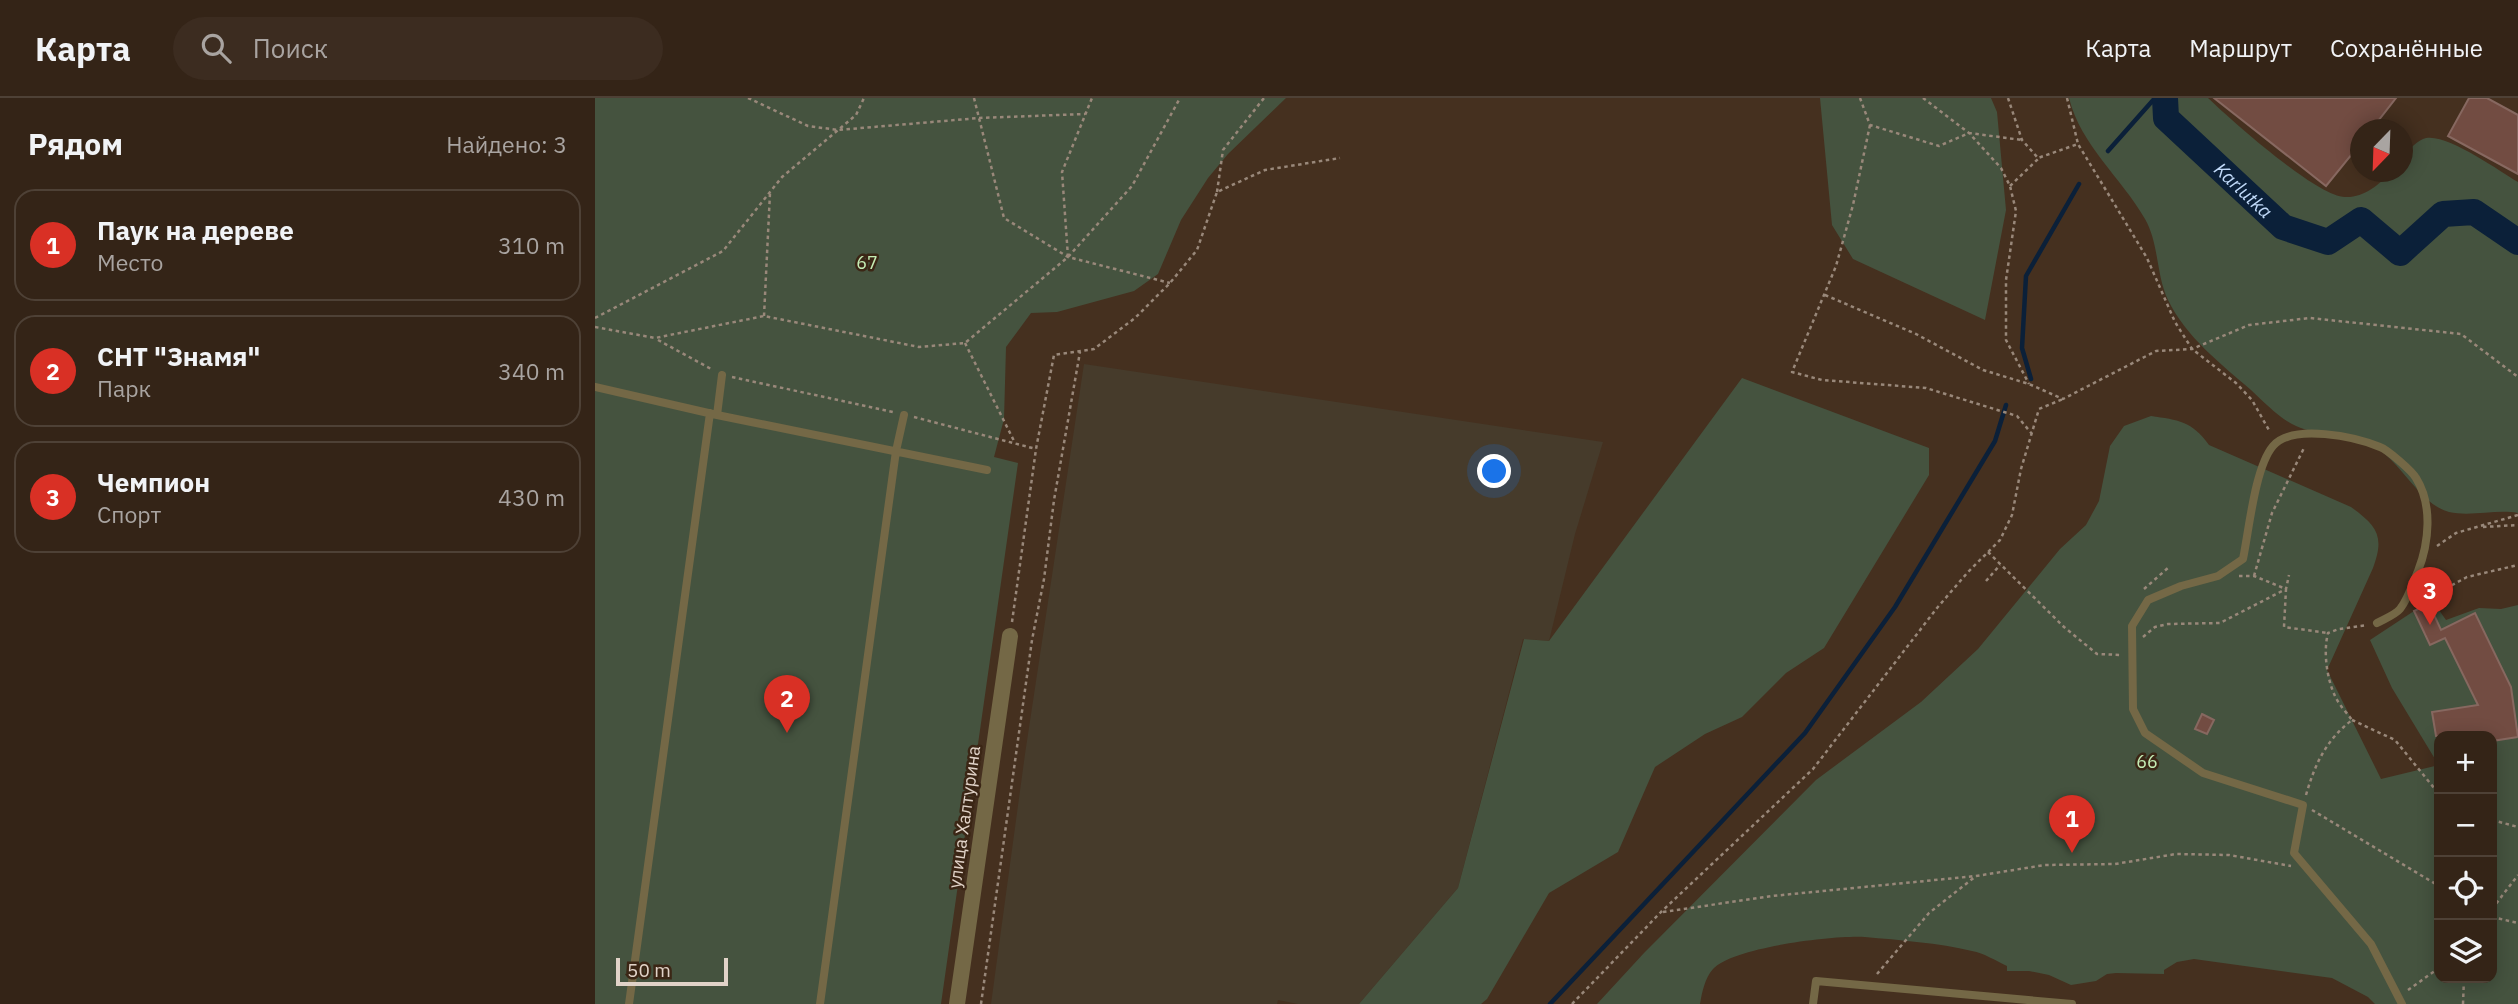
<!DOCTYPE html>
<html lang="ru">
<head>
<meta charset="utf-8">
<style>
	body { margin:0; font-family:"IBM Plex Sans",sans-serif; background:#3c2c20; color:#f1f3f6 }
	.controls { position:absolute; right:21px; bottom:21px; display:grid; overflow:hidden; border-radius:14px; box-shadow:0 4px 18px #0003 }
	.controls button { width:63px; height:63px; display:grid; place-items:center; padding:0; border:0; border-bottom:2px solid #4e4136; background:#342417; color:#f1f3f6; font:35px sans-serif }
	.compass { position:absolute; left:1755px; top:21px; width:63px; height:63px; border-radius:50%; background:#342417; box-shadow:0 4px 18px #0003; rotate:203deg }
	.scale { position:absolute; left:21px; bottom:18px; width:112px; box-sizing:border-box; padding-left:7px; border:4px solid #e1d3c8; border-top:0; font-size:19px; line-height:24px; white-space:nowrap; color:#e1d3c8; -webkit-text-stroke:5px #3b2615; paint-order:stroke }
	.you { position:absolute; left:900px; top:374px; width:24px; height:24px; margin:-18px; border:5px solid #fff; border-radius:50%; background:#1a73e8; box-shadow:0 0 0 10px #1a73e833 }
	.badge { display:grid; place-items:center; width:46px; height:46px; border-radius:50%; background:#d93025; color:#fff; font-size:23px; font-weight:700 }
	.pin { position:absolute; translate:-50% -58px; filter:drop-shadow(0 2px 4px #0008) }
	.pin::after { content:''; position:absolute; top:37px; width:24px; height:21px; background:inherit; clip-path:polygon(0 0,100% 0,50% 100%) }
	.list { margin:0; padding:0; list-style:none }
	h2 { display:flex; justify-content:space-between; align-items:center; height:91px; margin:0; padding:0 28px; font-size:30px }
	h2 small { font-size:23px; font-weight:400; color:#a9a4a1 }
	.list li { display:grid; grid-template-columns:46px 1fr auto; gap:21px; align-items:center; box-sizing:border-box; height:112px; margin:0 14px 14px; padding:0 14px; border:2px solid #4e4136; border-radius:21px }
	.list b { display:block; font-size:26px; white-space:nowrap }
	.list p { margin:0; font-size:23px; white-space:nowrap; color:#a9a4a1 }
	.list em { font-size:23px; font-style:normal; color:#a9a4a1 }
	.icon { flex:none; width:38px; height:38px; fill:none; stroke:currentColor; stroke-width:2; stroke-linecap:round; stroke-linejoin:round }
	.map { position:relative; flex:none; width:1923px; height:906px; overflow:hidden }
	header { display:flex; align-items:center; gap:42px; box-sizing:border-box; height:98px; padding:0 35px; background:#342417; border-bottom:2px solid #4e4136 }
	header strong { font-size:33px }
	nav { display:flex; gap:38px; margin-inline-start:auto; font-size:24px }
	.search { width:490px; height:63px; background:#3c2c20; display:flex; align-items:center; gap:18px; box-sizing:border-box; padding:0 24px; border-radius:38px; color:#a9a4a1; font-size:26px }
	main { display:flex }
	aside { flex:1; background:#342417 }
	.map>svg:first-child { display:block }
	.industrial { fill:#463b2b }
	.green { fill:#45533f }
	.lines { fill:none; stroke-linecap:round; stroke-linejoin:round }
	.stream { stroke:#0b2039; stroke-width:4.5 }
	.river { stroke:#0b2039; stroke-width:26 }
	.building { fill:#724c42; stroke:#876860; stroke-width:2 }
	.path { stroke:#99887a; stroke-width:2.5; stroke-dasharray:3.5 3.5; stroke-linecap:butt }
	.lane { stroke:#746846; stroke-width:8 }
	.street { stroke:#746846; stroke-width:16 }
	.labels { text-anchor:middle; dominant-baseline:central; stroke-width:5; stroke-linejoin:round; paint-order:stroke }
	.park-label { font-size:18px; fill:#c5ecb4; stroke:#3b2615 }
	.street-label { font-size:18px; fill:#e1d3c8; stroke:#3b2615 }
	.water-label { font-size:19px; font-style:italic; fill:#c0d9f8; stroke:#3b2615 }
</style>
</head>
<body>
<header>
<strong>Карта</strong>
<div class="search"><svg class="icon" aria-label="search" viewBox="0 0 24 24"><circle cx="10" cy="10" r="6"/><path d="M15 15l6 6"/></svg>Поиск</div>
<nav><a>Карта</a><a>Маршрут</a><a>Сохранённые</a></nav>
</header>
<main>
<aside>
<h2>Рядом<small>Найдено: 3</small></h2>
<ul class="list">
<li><span class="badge">1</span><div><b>Паук на дереве</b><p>Место</p></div><em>310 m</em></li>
<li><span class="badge">2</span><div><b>СНТ &quot;Знамя&quot;</b><p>Парк</p></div><em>340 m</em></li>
<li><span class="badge">3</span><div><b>Чемпион</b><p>Спорт</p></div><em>430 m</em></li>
</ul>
</aside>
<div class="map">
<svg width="1923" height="906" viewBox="0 0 1923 906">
	<rect width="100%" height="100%" fill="#45301f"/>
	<!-- industrial -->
	<path class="industrial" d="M 489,266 L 1008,344 L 980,436 L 954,543 L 928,541 L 863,790 L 764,906 L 703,906 L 683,902 L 682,906 L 396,906 L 430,656 Z"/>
	<!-- green -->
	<path class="green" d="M 0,0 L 691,0 L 633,56 L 613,80 L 586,122 L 563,176 L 539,193 L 462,214 L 436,215 L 411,249 L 409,321 L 399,359 L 423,365 L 346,906 L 0,906 Z
		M 1225,0 L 1396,0 L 1402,14 L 1411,112 L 1390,222 L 1258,161 L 1237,127 Z
		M 1474,0 L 1613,0 C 1636,22 1721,98 1750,99 C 1768,100 1784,87 1796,74 L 1808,74 L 1808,60 C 1813,53 1819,45 1828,41 C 1848,32 1904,73 1923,84 L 1923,415 C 1901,411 1876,419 1854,414 C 1821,405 1805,357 1769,343 C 1747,334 1718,338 1697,326 C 1682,318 1669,304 1656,292 C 1626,266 1591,239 1573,202 C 1561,177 1564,145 1550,121 C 1526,79 1486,48 1474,0 Z
		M 1147,280 L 1334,350 L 1334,377 L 1229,550 L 1191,575 L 1147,619 L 1110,636 L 1060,669 L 1023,754 L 954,795 L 892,901 L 886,906 L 764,906 L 863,790 L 929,541 L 954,543 Z
		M 1556,318 C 1583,322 1597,323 1614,347 L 1756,409 C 1782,428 1790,438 1778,470 L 1732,572 L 1786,681 L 1844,667 L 1844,880 L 1897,880 L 1897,638 L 1844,638 L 1844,659 L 1840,661 L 1797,590 L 1775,542 L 1819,513 L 1839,505 L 1851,522 L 1884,510 L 1906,511 L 1923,507 L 1923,906 L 1780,906 L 1773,899 L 1737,880 L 1599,861 L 1582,864 L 1569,872 L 1569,876 L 1521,875 L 1512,876 L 1501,883 L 1476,887 L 1454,877 L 1434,873 L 1412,873 L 1412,868 C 1401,863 1389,855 1377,853 C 1344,845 1304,842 1270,839 C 1240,837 1138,849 1118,871 C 1110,880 1107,894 1105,906 L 1002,906 L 1049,855 L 1221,682 L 1326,604 L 1383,551 L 1465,451 L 1491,427 L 1504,403 L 1515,348 L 1529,328 Z"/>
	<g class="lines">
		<!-- stream -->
		<path class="stream" d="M 1513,53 L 1560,0
			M 1436,281 L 1427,250 L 1431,178 L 1484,86
			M 955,906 L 1210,635 L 1300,509 L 1400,343 L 1411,307"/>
		<!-- river -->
		<path class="river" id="s1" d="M 1570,0 L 1571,20 L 1688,129 L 1733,144 L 1766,122 L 1805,155 L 1848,116 L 1879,114 L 1923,144"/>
	</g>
	<!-- building -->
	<path class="building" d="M 1619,0 L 1801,0 L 1776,32 L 1766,32 L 1766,45 L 1731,88 Z
		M 1874,0 L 1892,0 L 1923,17 L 1923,76 L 1853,38 Z
		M 1834,506 L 1846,532 L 1880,515 L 1916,589 L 1923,639 L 1897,643 L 1897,638 L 1841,638 L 1837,614 L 1883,607 L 1850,540 L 1835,547 L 1819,513 Z
		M 1607,616 L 1619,622 L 1612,636 L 1600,631 Z"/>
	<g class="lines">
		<!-- path -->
		<path class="path" d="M 153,0 L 213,28 L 243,32 L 384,20 L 490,16
			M 379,0 L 409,120 L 473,159 L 575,185
			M 1265,0 L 1275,27 L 1344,48 L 1374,35 L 1427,42
			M 1328,0 L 1374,35 L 1406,70 L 1415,88 L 1421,113 L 1411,182 L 1411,242 L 1434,286
			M 1413,0 L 1427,42 L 1443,60 L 1483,46 L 1552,160 L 1580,224 L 1597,251 L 1641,285 L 1657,302 L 1675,334
			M 1472,0 L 1483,46
			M 1275,27 L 1258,107 L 1241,168 L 1197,274 L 1227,282 L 1331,290 L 1422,318 L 1437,336
			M 1415,88 L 1443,61
			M 622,94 L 628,52 L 669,0
			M 473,159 L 467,74 L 497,0
			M 1230,197 L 1321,236 L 1388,272 L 1434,286 L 1468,301 L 1561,253 L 1597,251 L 1654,227 L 1715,220 L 1866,236 L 1923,279
			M 169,218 L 175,95
			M 0,220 L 128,153 L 187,79 L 261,17 L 269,0
			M 0,229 L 60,240 L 169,218 L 324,249 L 370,245 L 473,159 L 537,88 L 585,0
			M 63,242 L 118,272
			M 370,245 L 420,345
			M 137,279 L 298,314
			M 319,319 L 441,351
			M 1888,429 L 1923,427
			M 1842,448 L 1861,435 L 1923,417
			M 1393,454 L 1469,529 L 1502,556 L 1527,557
			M 1644,478 L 1659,478 L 1691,491 L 1689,529 L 1733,535
			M 1659,478 L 1677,415 L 1709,350
			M 1391,483 L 1405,467
			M 1549,491 L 1574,469
			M 1826,494 L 1835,499 L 1872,479 L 1923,467
			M 417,524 L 441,351 L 459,257 L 499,251 L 540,220 L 575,185 L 602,152 L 622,94 L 670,72 L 745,60
			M 1548,539 L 1560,529 L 1573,526 L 1625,525 L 1691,491 L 1694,477
			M 1757,622 L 1800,642 L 1844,696
			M 1711,697 C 1720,666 1731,642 1757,622 C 1752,615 1744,607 1740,598 C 1732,581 1728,554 1733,535 L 1744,531 L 1772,527
			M 1717,712 L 1844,788
			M 1897,722 L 1923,729
			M 1897,811 L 1923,777
			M 1068,814 L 1177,798 L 1381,778
			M 1897,819 L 1923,825
			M 1282,876 L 1334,815 L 1381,778 L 1450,767 L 1520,766 L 1581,756 L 1634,757 L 1696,768
			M 1813,892 L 1844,870
			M 386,906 L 437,542 L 449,481 L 459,402 L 485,254
			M 977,906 L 1066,814 L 1218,671 L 1342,510 L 1373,474 L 1405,442 L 1417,417 L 1426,371 L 1444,311 L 1468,301
			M 1868,906 L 1869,880"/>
		<!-- lane -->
		<path class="lane" d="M 0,289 L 122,317 L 127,277
			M 122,317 L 392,372
			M 1782,525 C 1789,521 1800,517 1805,511 C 1813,501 1818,485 1823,473 C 1834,445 1838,407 1821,380 C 1817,373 1793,352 1785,349 C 1761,339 1698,325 1678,348 C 1660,369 1654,432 1648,461 L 1623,478 L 1586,488 L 1553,502 L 1537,528 L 1538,611 L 1550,635 L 1608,675 L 1708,707 L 1699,755 L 1776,846 L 1807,906
			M 34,906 L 115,315
			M 225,906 L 301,353 L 309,317
			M 1218,906 L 1221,883 L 1477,906"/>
		<!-- street -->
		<path class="street" d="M 362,906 L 415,538"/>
	</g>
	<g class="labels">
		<!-- park labels -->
		<g class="park-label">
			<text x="272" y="164">67</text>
			<text x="1552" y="663">66</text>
		</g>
		<!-- street labels -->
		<g class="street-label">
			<text transform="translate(369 719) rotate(-82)">улица Халтурина</text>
		</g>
		<!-- water labels -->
		<g class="water-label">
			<text stroke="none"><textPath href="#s1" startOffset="126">Karlutka</textPath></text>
		</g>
	</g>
</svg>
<div class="controls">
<button>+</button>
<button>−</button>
<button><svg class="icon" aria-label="locate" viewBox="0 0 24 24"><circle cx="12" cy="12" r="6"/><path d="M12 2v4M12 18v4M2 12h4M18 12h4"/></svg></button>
<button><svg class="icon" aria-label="layers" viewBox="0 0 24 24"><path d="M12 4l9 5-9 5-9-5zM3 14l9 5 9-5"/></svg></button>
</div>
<svg class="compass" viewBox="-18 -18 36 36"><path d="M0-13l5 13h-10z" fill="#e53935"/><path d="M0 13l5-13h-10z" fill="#a9a4a1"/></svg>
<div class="scale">50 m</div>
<div class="you"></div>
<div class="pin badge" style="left:1477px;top:755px">1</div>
<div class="pin badge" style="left:192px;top:635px">2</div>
<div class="pin badge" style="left:1835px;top:527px">3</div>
</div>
</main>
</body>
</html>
